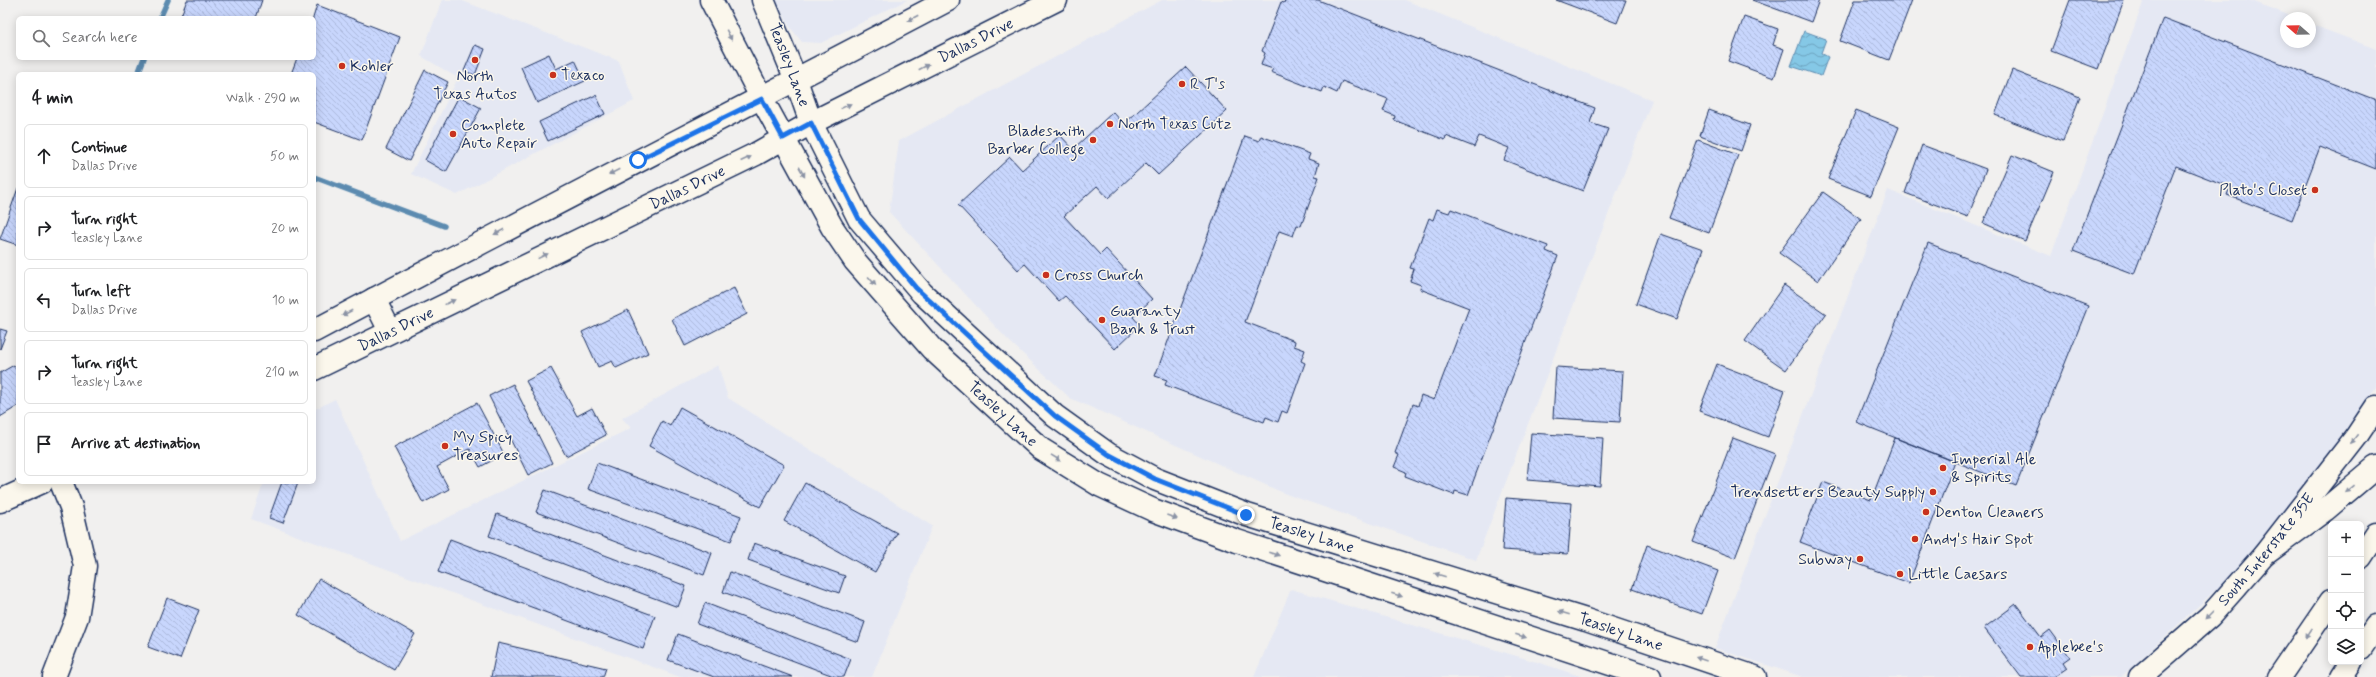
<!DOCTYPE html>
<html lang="en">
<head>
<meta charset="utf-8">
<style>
	body { margin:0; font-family:Mynerve,sans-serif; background:#f2f2f2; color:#202124 }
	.controls { position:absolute; right:12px; bottom:12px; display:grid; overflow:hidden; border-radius:6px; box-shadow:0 2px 10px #0003 }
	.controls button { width:36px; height:36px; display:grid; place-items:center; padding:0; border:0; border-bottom:1px solid #e0e0e0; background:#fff; color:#202124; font:20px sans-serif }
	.compass { position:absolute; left:2280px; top:12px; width:36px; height:36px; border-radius:50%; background:#fff; box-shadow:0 2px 10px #0003; rotate:290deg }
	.stop { position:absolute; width:12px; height:12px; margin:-9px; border:3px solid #1a73e8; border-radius:50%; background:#fff }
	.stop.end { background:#1a73e8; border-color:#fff; box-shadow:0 1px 4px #0008 }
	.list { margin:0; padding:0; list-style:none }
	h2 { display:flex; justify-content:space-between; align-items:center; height:52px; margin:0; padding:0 16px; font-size:17px }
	h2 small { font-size:13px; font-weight:400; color:#757577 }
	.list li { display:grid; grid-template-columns:26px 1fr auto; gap:12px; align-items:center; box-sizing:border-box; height:64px; margin:0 8px 8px; padding:0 8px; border:1px solid #e0e0e0; border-radius:6px }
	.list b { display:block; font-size:15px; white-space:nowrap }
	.list p { margin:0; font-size:13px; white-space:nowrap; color:#757577 }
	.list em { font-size:13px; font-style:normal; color:#757577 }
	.icon { flex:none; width:22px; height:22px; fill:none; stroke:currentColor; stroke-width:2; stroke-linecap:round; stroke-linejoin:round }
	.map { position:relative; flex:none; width:2376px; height:677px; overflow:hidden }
	.search { position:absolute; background:#fff; box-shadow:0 2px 10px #0003; left:16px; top:16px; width:300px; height:44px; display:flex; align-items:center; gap:10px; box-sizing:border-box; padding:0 14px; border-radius:6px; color:#757577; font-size:15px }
	.panel { position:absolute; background:#fff; box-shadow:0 2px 10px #0003; left:16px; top:72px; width:300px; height:412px; border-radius:6px }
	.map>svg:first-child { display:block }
	.built { fill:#e5e8f3 }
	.water { fill:url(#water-waves); stroke:#5b8bb0 }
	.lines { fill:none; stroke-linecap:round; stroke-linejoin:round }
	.stream { stroke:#5b8bb0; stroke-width:5.5 }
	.building { fill:url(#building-back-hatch); stroke:#1b2f5e }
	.minor-casing { stroke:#1b2f5e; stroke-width:25 }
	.tertiary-casing { stroke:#1b2f5e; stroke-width:25 }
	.secondary-casing { stroke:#1b2f5e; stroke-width:25 }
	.primary-casing { stroke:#1b2f5e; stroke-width:25 }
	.motorway-casing { stroke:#1b2f5e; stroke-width:25 }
	.minor { stroke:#fbf7ec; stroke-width:22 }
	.tertiary { stroke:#fbf7ec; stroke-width:22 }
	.secondary { stroke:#fbf7ec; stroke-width:22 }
	.primary { stroke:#fbf7ec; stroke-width:22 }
	.motorway { stroke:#fbf7ec; stroke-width:22 }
	.oneway { fill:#8b93a5 }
	.route { stroke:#1a73e8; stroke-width:5 }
	.poi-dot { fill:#c8321e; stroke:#fbf7ec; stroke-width:1.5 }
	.labels { text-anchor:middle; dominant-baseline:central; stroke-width:3; stroke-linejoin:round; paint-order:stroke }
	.street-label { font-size:16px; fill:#1b2f5e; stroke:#fbf7ec }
	.poi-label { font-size:16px; fill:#1b2f5e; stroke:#fbf7ec; text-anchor:start }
</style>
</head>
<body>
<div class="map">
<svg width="2376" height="677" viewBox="0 0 2376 677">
	<defs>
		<pattern id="water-waves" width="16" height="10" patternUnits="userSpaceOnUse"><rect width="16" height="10" fill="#85c8e6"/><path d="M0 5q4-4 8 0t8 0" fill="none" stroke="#6ca3be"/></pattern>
		<pattern id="building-back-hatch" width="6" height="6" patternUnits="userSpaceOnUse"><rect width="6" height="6" fill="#c8d6fd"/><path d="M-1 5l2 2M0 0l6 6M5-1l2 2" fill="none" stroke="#abb8db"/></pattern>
	</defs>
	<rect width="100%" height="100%" fill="#f1f0ef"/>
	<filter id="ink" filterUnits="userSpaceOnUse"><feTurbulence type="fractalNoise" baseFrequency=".025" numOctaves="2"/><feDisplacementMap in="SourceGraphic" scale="8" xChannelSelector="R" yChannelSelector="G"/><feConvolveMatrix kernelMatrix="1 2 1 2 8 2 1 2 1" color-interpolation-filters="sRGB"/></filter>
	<g filter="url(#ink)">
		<!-- built -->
		<path class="built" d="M 442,0 L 460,0 L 619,61 L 634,101 L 457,195 L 411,174 L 458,78 L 421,56 Z
			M 776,0 L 907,0 L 821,43 L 802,42 L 790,27 Z
			M 1162,0 L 1405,0 L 1652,100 L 1476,560 L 1286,494 L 1070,398 L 1007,339 L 889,212 L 899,141 Z
			M 2144,0 L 2249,0 L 2296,18 L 2286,18 L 2286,42 L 2310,42 L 2310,24 L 2376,49 L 2376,387 L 2257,552 L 2121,677 L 1803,677 L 1715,648 L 1888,190 L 2051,256 Z
			M 718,365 L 728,398 L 932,526 L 872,677 L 680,677 L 251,519 L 264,482 L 314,482 L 314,410 L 335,399 L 400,541 L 631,428 L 622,418 Z
			M 1291,589 L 1540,663 L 1583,677 L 1254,677 Z"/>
		<!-- water -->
		<path class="water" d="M 1804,31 L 1826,39 L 1821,53 L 1828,57 L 1821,76 L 1791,66 Z"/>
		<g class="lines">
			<!-- stream -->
			<path class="stream" d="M 160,18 L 168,0
				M 138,74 L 144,58
				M 314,177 L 444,226"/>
		</g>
		<!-- building -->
		<path class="building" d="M 187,0 L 262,0 L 256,18 L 180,18 Z
			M 1285,0 L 1318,0 L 1595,108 L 1590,123 L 1608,129 L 1583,191 L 1504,160 L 1509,148 L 1479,136 L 1474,147 L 1446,136 L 1445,140 L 1394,120 L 1395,116 L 1383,111 L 1388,99 L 1342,81 L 1337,93 L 1324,87 L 1322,92 L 1271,72 L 1273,69 L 1261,65 L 1265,53 L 1262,51 L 1281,2 L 1284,3 Z
			M 1556,0 L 1626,0 L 1617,23 Z
			M 1752,0 L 1819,0 L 1811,22 Z
			M 1855,0 L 1912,0 L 1889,60 L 1840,41 Z
			M 2070,0 L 2124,0 L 2098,69 L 2051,51 Z
			M 317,5 L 400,37 L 362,140 L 314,122 L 314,74 L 291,74 L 297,58 L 314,58 L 313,18 Z
			M 1744,17 L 1778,29 L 1773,45 L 1784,49 L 1774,78 L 1728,61 Z
			M 2163,18 L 2376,100 L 2376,169 L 2320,147 L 2292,220 L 2227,195 L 2230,187 L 2176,166 L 2134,274 L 2073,251 Z
			M 475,45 L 485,49 L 475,75 L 464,71 Z
			M 549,54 L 556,69 L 575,60 L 585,81 L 537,103 L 521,67 Z
			M 1186,67 L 1227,111 L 1158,175 L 1146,163 L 1108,198 L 1097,186 L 1064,216 L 1100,255 L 1106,249 L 1152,299 L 1133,317 L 1140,325 L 1115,349 L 1065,296 L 1059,301 L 1025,264 L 1018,270 L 958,205 L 1010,157 L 1022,170 L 1060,135 L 1073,149 L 1113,112 L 1124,124 Z
			M 425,70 L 448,82 L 409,161 L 386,149 Z
			M 2012,70 L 2080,97 L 2063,141 L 1995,115 Z
			M 596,95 L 605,114 L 548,141 L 539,122 Z
			M 459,96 L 481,108 L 446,172 L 425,160 Z
			M 1709,110 L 1750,125 L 1741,151 L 1700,136 Z
			M 1856,110 L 1899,127 L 1871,196 L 1828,179 Z
			M 1245,136 L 1259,141 L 1261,136 L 1310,154 L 1308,159 L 1319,163 L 1315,176 L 1319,177 L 1301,226 L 1297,225 L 1293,236 L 1279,231 L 1245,322 L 1295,341 L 1294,346 L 1305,350 L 1301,361 L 1305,363 L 1287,413 L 1282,411 L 1278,422 L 1266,417 L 1264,422 L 1165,385 L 1167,380 L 1155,376 Z
			M 1698,140 L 1738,155 L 1709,233 L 1669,218 Z
			M 1922,145 L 1986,169 L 1968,217 L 1905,193 Z
			M 2012,155 L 2054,172 L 2025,241 L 1983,223 Z
			M 18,188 L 18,245 L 0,239 Z
			M 1823,192 L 1861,219 L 1818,281 L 1779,253 Z
			M 1437,209 L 1449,213 L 1451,209 L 1548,246 L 1546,251 L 1558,256 L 1468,495 L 1455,491 L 1454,495 L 1405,476 L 1406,472 L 1394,467 L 1399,455 L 1395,453 L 1413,404 L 1418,406 L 1421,395 L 1434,400 L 1469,308 L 1420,289 L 1421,285 L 1410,281 L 1414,269 L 1410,268 L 1429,218 L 1433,220 Z
			M 1661,234 L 1703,249 L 1677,319 L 1636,304 Z
			M 1928,243 L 2088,306 L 2016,486 L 1856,422 Z
			M 1784,285 L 1826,314 L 1786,370 L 1745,341 Z
			M 734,288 L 747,314 L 685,346 L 672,319 Z
			M 628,310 L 648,353 L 616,368 L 612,361 L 598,367 L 582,332 Z
			M 0,329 L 7,331 L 0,349 Z
			M 1717,364 L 1785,390 L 1768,437 L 1699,411 Z
			M 14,365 L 18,372 L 18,406 L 0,417 L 0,373 Z
			M 1556,367 L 1623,371 L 1620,422 L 1553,418 Z
			M 551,368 L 577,416 L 592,408 L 606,435 L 566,456 L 526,381 Z
			M 513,384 L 552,463 L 528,475 L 489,396 Z
			M 477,403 L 504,454 L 480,467 L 470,449 L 437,467 L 449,489 L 423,503 L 394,447 Z
			M 680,407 L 784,465 L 760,507 L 649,446 L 662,421 L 670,426 Z
			M 1531,433 L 1603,438 L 1600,486 L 1527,480 Z
			M 1733,438 L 1775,454 L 1735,558 L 1693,542 Z
			M 1895,438 L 1955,462 L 1909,583 L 1800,542 L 1823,482 L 1871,500 Z
			M 597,463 L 741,516 L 731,541 L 588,489 Z
			M 282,482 L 298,483 L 283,523 L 269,518 Z
			M 805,483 L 897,533 L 875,572 L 784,521 Z
			M 545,490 L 712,553 L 704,575 L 536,512 Z
			M 1506,498 L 1572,503 L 1568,554 L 1502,550 Z
			M 497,514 L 686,586 L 678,607 L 489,536 Z
			M 450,539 L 655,616 L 643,649 L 438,572 Z
			M 754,543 L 845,576 L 839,593 L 748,560 Z
			M 1647,545 L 1718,571 L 1702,614 L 1632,589 Z
			M 730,572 L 865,622 L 858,642 L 723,592 Z
			M 319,579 L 415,634 L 394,670 L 298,615 Z
			M 167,598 L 199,610 L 180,659 L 148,647 Z
			M 705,603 L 851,659 L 844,677 L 836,677 L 697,624 Z
			M 2016,604 L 2041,637 L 2050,630 L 2070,657 L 2063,662 L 2067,668 L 2054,677 L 2021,677 L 1984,628 Z
			M 678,634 L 793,677 L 714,677 L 668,660 Z
			M 498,643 L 606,668 L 603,677 L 491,677 Z"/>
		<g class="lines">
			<defs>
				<path id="minor" d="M 54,677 L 77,617 L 85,566 L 71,507 L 61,482"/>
				<path id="tertiary" d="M 711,0 L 762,99
					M 763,0 L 796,80"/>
				<g id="secondary">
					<path id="s1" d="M 796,80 L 811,123 L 859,219 L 922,293 L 1055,416 L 1108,454 L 1155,479 L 1247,515 L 1586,620 L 1755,677"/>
					<path id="s2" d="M 762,99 L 832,227 L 855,261 L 932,349 L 1041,449 L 1099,485 L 1153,510 L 1237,541 L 1650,677"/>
					<path id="s3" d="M 2140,677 L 2210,616 L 2264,555 L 2356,437 L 2376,407"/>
				</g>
				<g id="primary">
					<path d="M 374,299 L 390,331"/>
					<path d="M 314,331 C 524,219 737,111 948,0"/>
					<path id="s4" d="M 314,369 L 756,154 L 811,123 L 1056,0"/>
					<path d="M 0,501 L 42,482"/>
				</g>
				<path id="motorway" d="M 2264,555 L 2325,510 L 2376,467
					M 2361,557 L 2376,534
					M 2361,648 L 2376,626
					M 2279,677 L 2331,601
					M 2341,677 L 2351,662"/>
			</defs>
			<!-- minor casing -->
			<use href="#minor" class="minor-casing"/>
			<!-- tertiary casing -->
			<use href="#tertiary" class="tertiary-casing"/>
			<!-- secondary casing -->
			<use href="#secondary" class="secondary-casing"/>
			<!-- primary casing -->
			<use href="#primary" class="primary-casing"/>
			<!-- motorway casing -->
			<use href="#motorway" class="motorway-casing"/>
			<!-- minor -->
			<use href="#minor" class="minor"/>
			<!-- tertiary -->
			<use href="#tertiary" class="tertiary"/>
			<!-- secondary -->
			<use href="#secondary" class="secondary"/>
			<!-- primary -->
			<use href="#primary" class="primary"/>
			<!-- motorway -->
			<use href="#motorway" class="motorway"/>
		</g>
		<!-- one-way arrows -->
		<defs><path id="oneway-solid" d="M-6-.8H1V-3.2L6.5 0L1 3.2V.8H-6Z"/></defs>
		<g class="oneway">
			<use href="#oneway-solid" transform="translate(913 18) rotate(152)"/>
			<use href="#oneway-solid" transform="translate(729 35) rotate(63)"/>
			<use href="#oneway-solid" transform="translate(924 67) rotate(-27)"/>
			<use href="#oneway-solid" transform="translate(846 106) rotate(-26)"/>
			<use href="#oneway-solid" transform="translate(746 159) rotate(-25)"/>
			<use href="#oneway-solid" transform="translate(614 172) rotate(153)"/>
			<use href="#oneway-solid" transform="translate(802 172) rotate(61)"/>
			<use href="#oneway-solid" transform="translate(499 232) rotate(152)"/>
			<use href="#oneway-solid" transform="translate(543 256) rotate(-26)"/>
			<use href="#oneway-solid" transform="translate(872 281) rotate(49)"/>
			<use href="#oneway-solid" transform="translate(450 302) rotate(-26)"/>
			<use href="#oneway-solid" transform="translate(347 313) rotate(152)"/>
			<use href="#oneway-solid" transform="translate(2354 439) rotate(127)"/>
			<use href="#oneway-solid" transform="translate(1056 458) rotate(32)"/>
			<use href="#oneway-solid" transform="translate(2350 489) rotate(140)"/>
			<use href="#oneway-solid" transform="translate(1172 517) rotate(20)"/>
			<use href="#oneway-solid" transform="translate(1274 554) rotate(18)"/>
			<use href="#oneway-solid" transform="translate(1440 575) rotate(-163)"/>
			<use href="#oneway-solid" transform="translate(1397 595) rotate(18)"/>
			<use href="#oneway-solid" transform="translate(1564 613) rotate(-163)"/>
			<use href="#oneway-solid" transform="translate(2210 615) rotate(135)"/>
			<use href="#oneway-solid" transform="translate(2309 633) rotate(124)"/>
			<use href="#oneway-solid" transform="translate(1521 636) rotate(18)"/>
			<use href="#oneway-solid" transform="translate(1701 659) rotate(-161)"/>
		</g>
	</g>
	<g class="lines" filter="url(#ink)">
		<!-- route -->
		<path class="route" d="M 638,160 L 762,99 L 783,138 L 811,123 L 859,219 L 916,288 L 1055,416 L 1108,454 L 1155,479 L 1246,515"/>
	</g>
	<!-- markers -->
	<g class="poi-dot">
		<circle cx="475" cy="60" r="4"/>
		<circle cx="342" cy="66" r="4"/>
		<circle cx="553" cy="75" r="4"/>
		<circle cx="1182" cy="84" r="4"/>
		<circle cx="1110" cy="124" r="4"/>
		<circle cx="453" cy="134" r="4"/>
		<circle cx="1093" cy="140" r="4"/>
		<circle cx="2315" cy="190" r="4"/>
		<circle cx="1046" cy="275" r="4"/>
		<circle cx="1102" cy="320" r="4"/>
		<circle cx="445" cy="446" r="4"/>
		<circle cx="1943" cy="468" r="4"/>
		<circle cx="1933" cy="492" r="4"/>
		<circle cx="1926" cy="512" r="4"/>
		<circle cx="1915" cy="539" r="4"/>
		<circle cx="1860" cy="559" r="4"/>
		<circle cx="1900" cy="574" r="4"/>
		<circle cx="2030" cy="647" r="4"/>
	</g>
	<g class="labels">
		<!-- street labels -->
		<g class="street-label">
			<text stroke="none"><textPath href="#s4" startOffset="739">Dallas Drive</textPath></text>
			<text transform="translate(789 65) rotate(69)">Teasley Lane</text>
			<text stroke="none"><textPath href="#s4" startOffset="415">Dallas Drive</textPath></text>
			<text stroke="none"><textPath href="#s4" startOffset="91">Dallas Drive</textPath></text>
			<text stroke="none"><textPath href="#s2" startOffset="400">Teasley Lane</textPath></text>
			<text stroke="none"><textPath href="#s1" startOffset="716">Teasley Lane</textPath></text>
			<text stroke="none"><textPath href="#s3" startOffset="180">South Interstate 35E</textPath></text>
			<text stroke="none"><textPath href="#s1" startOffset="1040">Teasley Lane</textPath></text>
		</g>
		<!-- poi labels -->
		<g class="poi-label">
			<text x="350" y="66">Kohler</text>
			<text x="561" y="75">Texaco</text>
			<text x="475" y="76" text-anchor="middle">North<tspan x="475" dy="18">Texas Autos</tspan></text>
			<text x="1190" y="84">R T's</text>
			<text x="1118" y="124">North Texas Cutz</text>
			<text x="461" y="125">Complete<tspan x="461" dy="18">Auto Repair</tspan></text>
			<text x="1085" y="131" text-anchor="end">Bladesmith<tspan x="1085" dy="18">Barber College</tspan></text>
			<text x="2307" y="190" text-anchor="end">Plato's Closet</text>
			<text x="1054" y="275">Cross Church</text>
			<text x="1110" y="311">Guaranty<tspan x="1110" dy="18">Bank &amp; Trust</tspan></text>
			<text x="453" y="437">My Spicy<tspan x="453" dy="18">Treasures</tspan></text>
			<text x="1951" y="459">Imperial Ale<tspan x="1951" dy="18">&amp; Spirits</tspan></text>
			<text x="1925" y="492" text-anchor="end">Trendsetters Beauty Supply</text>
			<text x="1934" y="512">Denton Cleaners</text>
			<text x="1923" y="539">Andy's Hair Spot</text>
			<text x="1852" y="559" text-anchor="end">Subway</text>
			<text x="1908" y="574">Little Caesars</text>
			<text x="2038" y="647">Applebee's</text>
		</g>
	</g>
</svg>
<div class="controls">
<button>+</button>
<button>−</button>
<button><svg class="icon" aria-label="locate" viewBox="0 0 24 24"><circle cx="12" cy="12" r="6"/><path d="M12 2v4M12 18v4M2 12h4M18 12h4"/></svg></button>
<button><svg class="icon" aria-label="layers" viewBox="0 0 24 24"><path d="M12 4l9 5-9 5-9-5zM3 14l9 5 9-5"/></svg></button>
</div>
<svg class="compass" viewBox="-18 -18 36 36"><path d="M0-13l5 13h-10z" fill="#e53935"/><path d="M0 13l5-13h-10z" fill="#757577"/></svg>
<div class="stop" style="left:638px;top:160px"></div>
<div class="stop end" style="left:1246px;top:515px"></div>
<div class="search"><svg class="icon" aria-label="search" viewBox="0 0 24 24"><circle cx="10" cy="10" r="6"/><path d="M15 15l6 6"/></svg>Search here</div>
<section class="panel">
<h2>4 min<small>Walk · 290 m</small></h2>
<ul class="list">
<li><svg class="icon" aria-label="ahead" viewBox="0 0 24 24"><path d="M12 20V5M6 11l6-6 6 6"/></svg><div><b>Continue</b><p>Dallas Drive</p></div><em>50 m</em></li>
<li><svg class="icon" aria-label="right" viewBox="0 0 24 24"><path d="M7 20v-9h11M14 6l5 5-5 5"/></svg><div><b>Turn right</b><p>Teasley Lane</p></div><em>20 m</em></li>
<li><svg class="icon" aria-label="left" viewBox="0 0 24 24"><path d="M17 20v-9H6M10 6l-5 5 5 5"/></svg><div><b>Turn left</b><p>Dallas Drive</p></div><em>10 m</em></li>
<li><svg class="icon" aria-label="right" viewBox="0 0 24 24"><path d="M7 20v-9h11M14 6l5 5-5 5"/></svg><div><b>Turn right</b><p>Teasley Lane</p></div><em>210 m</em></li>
<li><svg class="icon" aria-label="arrive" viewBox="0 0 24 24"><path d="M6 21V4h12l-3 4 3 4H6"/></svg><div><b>Arrive at destination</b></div></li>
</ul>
</section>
</div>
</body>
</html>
